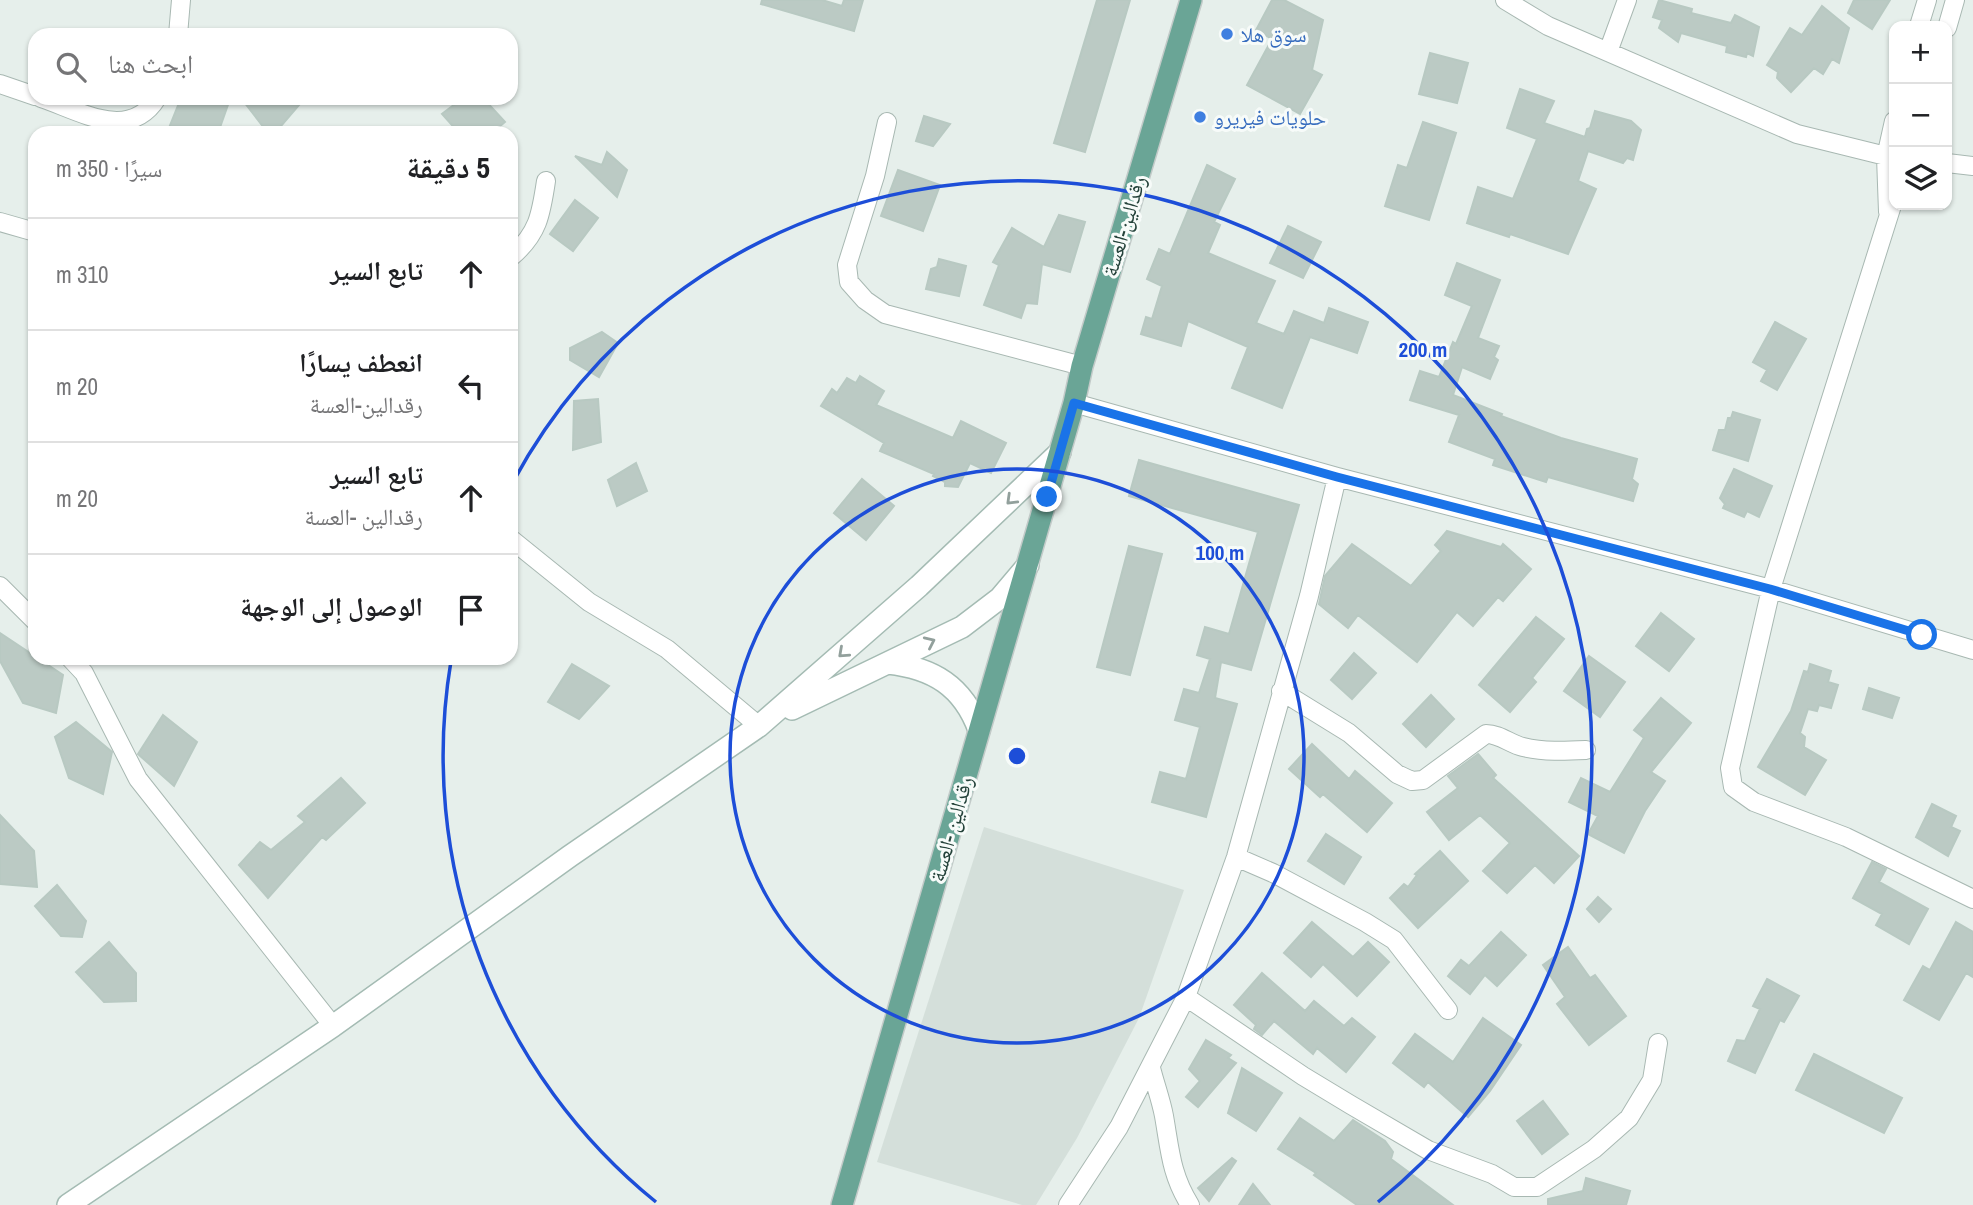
<!DOCTYPE html>
<html lang="ar">
<head>
<meta charset="utf-8">
<style>
	body { margin:0; font-family:"Archivo Narrow","Noto Naskh Arabic",sans-serif; background:#f6f6f6; color:#202124; direction:rtl }
	.controls { position:absolute; right:21px; top:21px; display:grid; overflow:hidden; border-radius:14px; box-shadow:0 2px 5px #0004 }
	.controls button { width:63px; height:63px; display:grid; place-items:center; padding:0; border:0; border-bottom:2px solid #e0e0e0; background:#fff; color:#202124; font:35px sans-serif }
	.stop { position:absolute; width:21px; height:21px; margin:-16px; border:5px solid #1a73e8; border-radius:50%; background:#fff }
	.stop.end { background:#1a73e8; border-color:#fff; box-shadow:0 2px 7px #0008 }
	.list { margin:0; padding:0; list-style:none }
	h2 { display:flex; justify-content:space-between; align-items:center; height:91px; margin:0; padding:0 28px; font-size:30px }
	h2 small { font-size:23px; font-weight:400; color:#757577 }
	.list li { display:grid; grid-template-columns:46px 1fr auto; gap:21px; align-items:center; box-sizing:border-box; height:112px; padding:0 28px; border-top:2px solid #e0e0e0 }
	.list b { display:block; font-size:26px; white-space:nowrap }
	.list p { margin:0; font-size:23px; white-space:nowrap; color:#757577 }
	.list em { font-size:23px; font-style:normal; color:#757577 }
	.icon { flex:none; width:38px; height:38px; fill:none; stroke:currentColor; stroke-width:2; stroke-linecap:round; stroke-linejoin:round }
	.map { position:relative; flex:none; width:1973px; height:1205px; overflow:hidden; direction:ltr }
	.search { position:absolute; background:#fff; box-shadow:0 2px 5px #0004; left:28px; top:28px; width:490px; height:77px; display:flex; align-items:center; gap:18px; box-sizing:border-box; padding:0 24px; border-radius:21px; color:#757577; font-size:26px }
	.panel { position:absolute; background:#fff; box-shadow:0 2px 5px #0004; left:28px; top:126px; width:490px; height:539px; border-radius:21px; direction:rtl }
	.map>svg:first-child { display:block }
	.built { fill:#d4dfda }
	.building { fill:#bbcac4; stroke:#b8c9c2; stroke-width:2 }
	.lines { fill:none; stroke-linecap:round; stroke-linejoin:round }
	.street-casing { stroke:#a8b8b2; stroke-width:20 }
	.secondary-casing { stroke:#a4bbb3; stroke-width:24 }
	.primary-casing { stroke:#c2cac8; stroke-width:24 }
	.street { stroke:#fff; stroke-width:18 }
	.secondary { stroke:#fff; stroke-width:21 }
	.primary { stroke:#6aa596; stroke-width:21 }
	.oneway { stroke:#92a09c }
	.route { stroke:#1a73e8; stroke-width:9 }
	.ring { fill:none; stroke:#1d4ed8; stroke-width:3.5 }
	.shop-dot { fill:#3f7fe0; stroke:#f7fbf9; stroke-width:2.5 }
	.labels { text-anchor:middle; dominant-baseline:central; stroke-width:6; stroke-linejoin:round; paint-order:stroke }
	.shop-label { font-size:21px; fill:#366cbe; stroke:#f7fbf9; text-anchor:start }
	.street-label { font-size:21px; fill:#24423a; stroke:#f7fbf9 }
	.centre { fill:#1d4ed8; stroke:#f7fbf9; stroke-width:3.5 }
	.ring-label { font-size:21px; text-anchor:middle; font-weight:bold; fill:#1d4ed8; stroke:#f7fbf9; stroke-width:6; stroke-linejoin:round; paint-order:stroke }
</style>
</head>
<body>
<div class="map">
<svg width="1973" height="1205" viewBox="0 0 1973 1205">
	<rect width="100%" height="100%" fill="#e6efeb"/>
	<!-- built -->
	<path class="built" d="M 984,827 L 1184,890 L 1139,1018 L 1077,1138 L 1036,1205 L 1022,1205 L 877,1162 Z"/>
	<!-- building -->
	<path class="building" d="M 762,0 L 822,0 L 842,6 L 844,0 L 863,0 L 854,31 L 761,4 Z
		M 1097,0 L 1130,0 L 1085,152 L 1054,143 Z
		M 1272,0 L 1284,0 L 1323,20 L 1312,70 L 1322,75 L 1300,114 L 1247,85 L 1272,39 L 1256,30 Z
		M 1659,0 L 1692,9 L 1691,13 L 1731,23 L 1735,15 L 1759,27 L 1753,56 L 1747,53 L 1746,57 L 1726,52 L 1727,46 L 1681,33 L 1678,42 L 1659,28 L 1662,20 L 1653,17 Z
		M 1854,0 L 1890,0 L 1872,29 L 1848,13 Z
		M 1822,6 L 1849,28 L 1839,63 L 1832,59 L 1823,74 L 1814,68 L 1791,92 L 1777,78 L 1778,72 L 1767,65 L 1790,28 L 1802,35 Z
		M 1430,53 L 1468,63 L 1457,103 L 1419,94 Z
		M 1520,89 L 1554,101 L 1544,123 L 1585,137 L 1587,129 L 1590,128 L 1595,111 L 1631,121 L 1641,130 L 1633,160 L 1627,158 L 1623,163 L 1588,151 L 1578,181 L 1596,189 L 1568,254 L 1510,234 L 1509,237 L 1467,223 L 1478,187 L 1513,199 L 1537,139 L 1507,128 Z
		M 181,98 L 217,98 L 229,102 L 218,133 L 167,133 Z
		M 241,98 L 305,98 L 275,133 L 268,133 Z
		M 463,98 L 483,98 L 505,122 L 492,133 L 459,133 L 442,114 Z
		M 924,116 L 950,124 L 933,146 L 916,141 Z
		M 1423,122 L 1456,133 L 1429,220 L 1385,206 L 1398,165 L 1407,168 Z
		M 607,152 L 627,170 L 617,197 L 575,156 L 602,165 Z
		M 1207,165 L 1235,179 L 1214,222 L 1220,225 L 1208,253 L 1275,281 L 1256,323 L 1284,334 L 1294,311 L 1324,323 L 1329,308 L 1368,322 L 1357,353 L 1310,337 L 1282,408 L 1232,388 L 1248,347 L 1188,321 L 1181,346 L 1141,334 L 1146,317 L 1152,319 L 1162,286 L 1147,279 L 1159,249 L 1170,254 Z
		M 898,170 L 940,185 L 923,231 L 881,216 Z
		M 575,200 L 598,218 L 573,251 L 550,234 Z
		M 1059,215 L 1085,222 L 1070,272 L 1042,264 L 1037,304 L 1026,303 L 1021,318 L 984,305 L 999,265 L 993,262 L 1012,228 L 1044,247 Z
		M 1288,226 L 1321,242 L 1303,278 L 1270,263 Z
		M 939,259 L 966,266 L 959,296 L 926,289 L 931,269 L 937,267 Z
		M 1457,263 L 1500,280 L 1478,338 L 1499,346 L 1494,357 L 1498,360 L 1490,379 L 1462,367 L 1453,395 L 1502,414 L 1501,416 L 1561,438 L 1637,459 L 1632,479 L 1638,484 L 1633,501 L 1548,477 L 1546,482 L 1493,465 L 1495,459 L 1449,442 L 1459,415 L 1410,400 L 1420,371 L 1439,377 L 1453,342 L 1456,344 L 1472,306 L 1445,295 Z
		M 1775,322 L 1806,339 L 1777,390 L 1761,381 L 1767,370 L 1753,362 Z
		M 602,332 L 618,343 L 599,377 L 570,360 L 570,348 Z
		M 860,376 L 884,391 L 876,405 L 953,438 L 961,421 L 1006,443 L 991,473 L 970,463 L 958,487 L 945,486 L 945,482 L 933,476 L 934,474 L 880,451 L 884,443 L 821,406 L 832,389 L 837,393 L 847,378 L 856,383 Z
		M 598,399 L 601,442 L 573,450 L 574,401 Z
		M 1733,412 L 1760,420 L 1748,461 L 1713,450 L 1719,430 L 1725,430 L 1728,418 L 1731,418 Z
		M 1139,460 L 1299,505 L 1251,670 L 1221,662 L 1215,698 L 1237,704 L 1206,817 L 1152,802 L 1160,772 L 1186,779 L 1200,727 L 1175,720 L 1184,689 L 1199,693 L 1210,659 L 1197,655 L 1205,627 L 1229,634 L 1258,532 L 1129,496 Z
		M 636,463 L 647,491 L 617,506 L 608,480 Z
		M 1734,469 L 1772,486 L 1759,517 L 1747,511 L 1744,517 L 1723,508 L 1725,504 L 1720,498 Z
		M 862,479 L 894,506 L 866,540 L 834,513 Z
		M 1447,531 L 1501,547 L 1503,544 L 1531,569 L 1503,601 L 1498,597 L 1473,626 L 1457,612 L 1417,662 L 1358,615 L 1348,628 L 1319,604 L 1325,576 L 1352,544 L 1411,586 L 1441,551 L 1435,545 Z
		M 1129,546 L 1162,554 L 1130,675 L 1097,667 Z
		M 1661,613 L 1694,639 L 1669,671 L 1636,646 Z
		M 1536,617 L 1564,639 L 1532,678 L 1536,682 L 1510,712 L 1479,685 Z
		M 0,633 L 63,675 L 56,713 L 23,703 L 0,661 Z
		M 1354,653 L 1376,673 L 1352,699 L 1331,680 Z
		M 1589,656 L 1625,682 L 1600,717 L 1564,691 Z
		M 572,664 L 609,686 L 579,719 L 548,702 Z
		M 1810,664 L 1831,671 L 1828,682 L 1838,685 L 1831,708 L 1819,705 L 1817,711 L 1808,709 L 1800,733 L 1805,737 L 1804,747 L 1826,760 L 1805,795 L 1758,767 L 1791,711 L 1804,671 L 1808,672 Z
		M 1869,688 L 1899,698 L 1892,718 L 1863,709 Z
		M 1431,695 L 1454,719 L 1426,747 L 1403,724 Z
		M 1661,698 L 1691,723 L 1651,772 L 1665,781 L 1645,811 L 1624,853 L 1588,834 L 1598,816 L 1569,802 L 1581,778 L 1610,792 L 1644,738 L 1634,730 Z
		M 163,715 L 197,742 L 174,786 L 138,754 Z
		M 76,722 L 112,752 L 103,794 L 69,778 L 55,737 Z
		M 1312,744 L 1349,779 L 1355,771 L 1392,803 L 1367,832 L 1323,794 L 1320,797 L 1289,769 Z
		M 1478,754 L 1496,775 L 1493,778 L 1579,856 L 1554,883 L 1535,865 L 1507,893 L 1483,871 L 1510,843 L 1480,815 L 1449,840 L 1427,812 L 1458,788 L 1448,776 Z
		M 341,778 L 365,803 L 326,840 L 322,837 L 268,898 L 239,865 L 260,842 L 271,850 L 305,822 L 298,816 Z
		M 1932,804 L 1956,816 L 1951,827 L 1960,831 L 1948,856 L 1916,837 Z
		M 0,815 L 34,851 L 37,887 L 0,884 Z
		M 1326,834 L 1361,857 L 1344,884 L 1308,861 Z
		M 1440,851 L 1468,881 L 1418,928 L 1390,898 L 1404,884 L 1408,887 L 1417,875 L 1415,874 Z
		M 1872,862 L 1886,869 L 1879,882 L 1928,909 L 1909,944 L 1876,925 L 1882,914 L 1853,898 Z
		M 57,885 L 86,921 L 82,937 L 61,936 L 35,906 Z
		M 1598,897 L 1611,909 L 1599,922 L 1587,909 Z
		M 1312,922 L 1353,957 L 1368,942 L 1389,962 L 1357,996 L 1323,964 L 1311,977 L 1284,953 Z
		M 1956,922 L 1973,932 L 1973,977 L 1966,973 L 1939,1020 L 1904,1000 L 1923,966 L 1930,970 Z
		M 1501,932 L 1526,955 L 1497,986 L 1485,975 L 1470,994 L 1448,976 L 1461,960 L 1469,966 Z
		M 109,942 L 136,973 L 136,1001 L 104,1002 L 76,972 Z
		M 1568,947 L 1590,978 L 1595,975 L 1626,1016 L 1589,1045 L 1557,1004 L 1565,997 L 1543,965 Z
		M 1262,973 L 1305,1011 L 1314,1001 L 1344,1026 L 1352,1018 L 1375,1037 L 1346,1072 L 1317,1048 L 1313,1054 L 1274,1021 L 1262,1035 L 1254,1029 L 1256,1025 L 1234,1005 Z
		M 1767,979 L 1799,996 L 1784,1022 L 1780,1020 L 1755,1073 L 1728,1061 L 1737,1040 L 1745,1041 L 1760,1009 L 1753,1006 Z
		M 1483,1018 L 1521,1045 L 1490,1091 L 1468,1117 L 1428,1082 L 1424,1087 L 1393,1063 L 1415,1034 L 1453,1062 Z
		M 1206,1040 L 1231,1055 L 1228,1058 L 1236,1063 L 1198,1107 L 1186,1097 L 1200,1081 L 1189,1069 Z
		M 1814,1054 L 1902,1098 L 1884,1133 L 1796,1090 Z
		M 1242,1068 L 1282,1093 L 1256,1131 L 1228,1113 Z
		M 1543,1101 L 1568,1134 L 1542,1154 L 1517,1121 Z
		M 1300,1118 L 1334,1141 L 1353,1120 L 1385,1141 L 1393,1152 L 1391,1159 L 1453,1205 L 1357,1205 L 1314,1175 L 1316,1173 L 1278,1149 Z
		M 1232,1158 L 1236,1161 L 1209,1201 L 1198,1188 Z
		M 1586,1178 L 1630,1191 L 1626,1205 L 1548,1205 L 1548,1199 L 1583,1191 Z
		M 1253,1184 L 1270,1205 L 1239,1205 Z"/>
	<g class="lines">
		<defs>
			<path id="street" d="M 1505,0 L 1548,26 L 1797,134 L 1894,158
				M 1919,26 L 1927,0
				M 1947,28 L 1955,0
				M 178,35 L 181,0
				M 1608,52 L 1627,0
				M 0,84 L 35,96
				M 41,98 C 78,110 129,143 157,98
				M 887,122 L 875,176 L 847,265 L 849,282 L 865,300 L 885,314 L 1082,366
				M 1947,163 L 1973,166
				M 1894,199 L 1771,589 L 1730,768 L 1733,787 L 1754,802 L 1846,837 L 1973,899
				M 1888,212 L 1886,157 L 1894,121
				M 0,222 L 35,232
				M 511,257 C 538,234 541,215 546,181
				M 1074,403 L 1337,477 L 1771,589 L 1973,650
				M 511,539 L 589,602 L 667,649 L 759,726
				M 0,586 L 35,621
				M 70,658 L 84,673 L 138,779 L 333,1026
				M 1281,691 L 1349,733 L 1397,774 L 1412,781 L 1423,780 L 1486,734 C 1500,734 1510,744 1523,747 C 1544,752 1565,751 1586,750
				M 1236,857 L 1273,873 L 1365,922 L 1394,940 L 1448,1010
				M 1186,997 L 1303,1076 L 1351,1105 L 1428,1150 L 1492,1174 L 1514,1187 L 1537,1187 L 1594,1149 L 1629,1118 L 1652,1080 L 1658,1043
				M 1151,1068 C 1155,1084 1161,1100 1164,1116 C 1170,1150 1171,1175 1190,1205
				M 1068,1205 L 1119,1127 L 1186,997 L 1236,857 L 1309,596 L 1337,477"/>
			<path id="secondary" d="M 888,663 C 933,668 963,686 979,730
				M 792,709 L 962,627 L 1000,598 L 1028,565
				M 68,1205 L 333,1026 L 570,856 L 759,726 L 919,586 L 1060,452"/>
			<path id="primary" d="M 842,1205 L 1074,403 L 1082,366 L 1191,0"/>
		</defs>
		<!-- street casing -->
		<use href="#street" class="street-casing"/>
		<!-- secondary casing -->
		<use href="#secondary" class="secondary-casing"/>
		<!-- primary casing -->
		<use href="#primary" class="primary-casing"/>
		<!-- street -->
		<use href="#street" class="street"/>
		<!-- secondary -->
		<use href="#secondary" class="secondary"/>
		<!-- primary -->
		<use href="#primary" class="primary"/>
	</g>
	<!-- one-way arrows -->
	<defs><path id="oneway-chevron" d="M-2-3.5L2.5 0L-2 3.5" fill="none" stroke-width="1.6" stroke-linecap="round" stroke-linejoin="round" transform="scale(1.75)"/></defs>
	<g class="oneway">
		<use href="#oneway-chevron" transform="translate(1011 500) rotate(136)"/>
		<use href="#oneway-chevron" transform="translate(930 642) rotate(-25)"/>
		<use href="#oneway-chevron" transform="translate(843 653) rotate(138)"/>
	</g>
	<g class="lines">
		<!-- route -->
		<path class="route" d="M 1047,497 L 1074,403 L 1337,477 L 1770,589 L 1922,635"/>
	</g>
	<!-- distance rings -->
	<g class="ring">
		<circle cx="1017" cy="756" r="287"/>
		<path d="M656 1202A574 574 0 0 1 451 661M513 482A574 574 0 1 1 1378 1202"/>
	</g>
	<!-- markers -->
	<g class="shop-dot">
		<circle cx="1227" cy="34" r="7"/>
		<circle cx="1200" cy="117" r="7"/>
	</g>
	<g class="labels">
		<!-- shop labels -->
		<g class="shop-label">
			<text x="1241" y="34">سوق هلا</text>
			<text x="1214" y="117">حلويات فيريرو</text>
		</g>
		<!-- street labels -->
		<g class="street-label">
			<text transform="translate(1124 226) rotate(-73)">رقدالين-العسة</text>
			<text transform="translate(951 829) rotate(-74)">رقدالين -العسة</text>
		</g>
	</g>
	<circle cx="1017" cy="756" r="10" class="centre"/>
	<g class="ring-label">
		<text x="1423" y="357">200 m</text>
		<text x="1220" y="560">100 m</text>
	</g>
</svg>
<div class="controls">
<button>+</button>
<button>−</button>
<button><svg class="icon" aria-label="layers" viewBox="0 0 24 24"><path d="M12 4l9 5-9 5-9-5zM3 14l9 5 9-5"/></svg></button>
</div>
<div class="stop" style="left:1922px;top:635px"></div>
<div class="stop end" style="left:1047px;top:497px"></div>
<div class="search"><svg class="icon" aria-label="search" viewBox="0 0 24 24"><circle cx="10" cy="10" r="6"/><path d="M15 15l6 6"/></svg>ابحث هنا</div>
<section class="panel">
<h2>5 دقيقة<small>سيرًا · 350 m</small></h2>
<ul class="list">
<li><svg class="icon" aria-label="ahead" viewBox="0 0 24 24"><path d="M12 20V5M6 11l6-6 6 6"/></svg><div><b>تابع السير</b></div><em>310 m</em></li>
<li><svg class="icon" aria-label="left" viewBox="0 0 24 24"><path d="M17 20v-9H6M10 6l-5 5 5 5"/></svg><div><b>انعطف يسارًا</b><p>رقدالين-العسة</p></div><em>20 m</em></li>
<li><svg class="icon" aria-label="ahead" viewBox="0 0 24 24"><path d="M12 20V5M6 11l6-6 6 6"/></svg><div><b>تابع السير</b><p>رقدالين -العسة</p></div><em>20 m</em></li>
<li><svg class="icon" aria-label="arrive" viewBox="0 0 24 24"><path d="M6 21V4h12l-3 4 3 4H6"/></svg><div><b>الوصول إلى الوجهة</b></div></li>
</ul>
</section>
</div>
</body>
</html>
